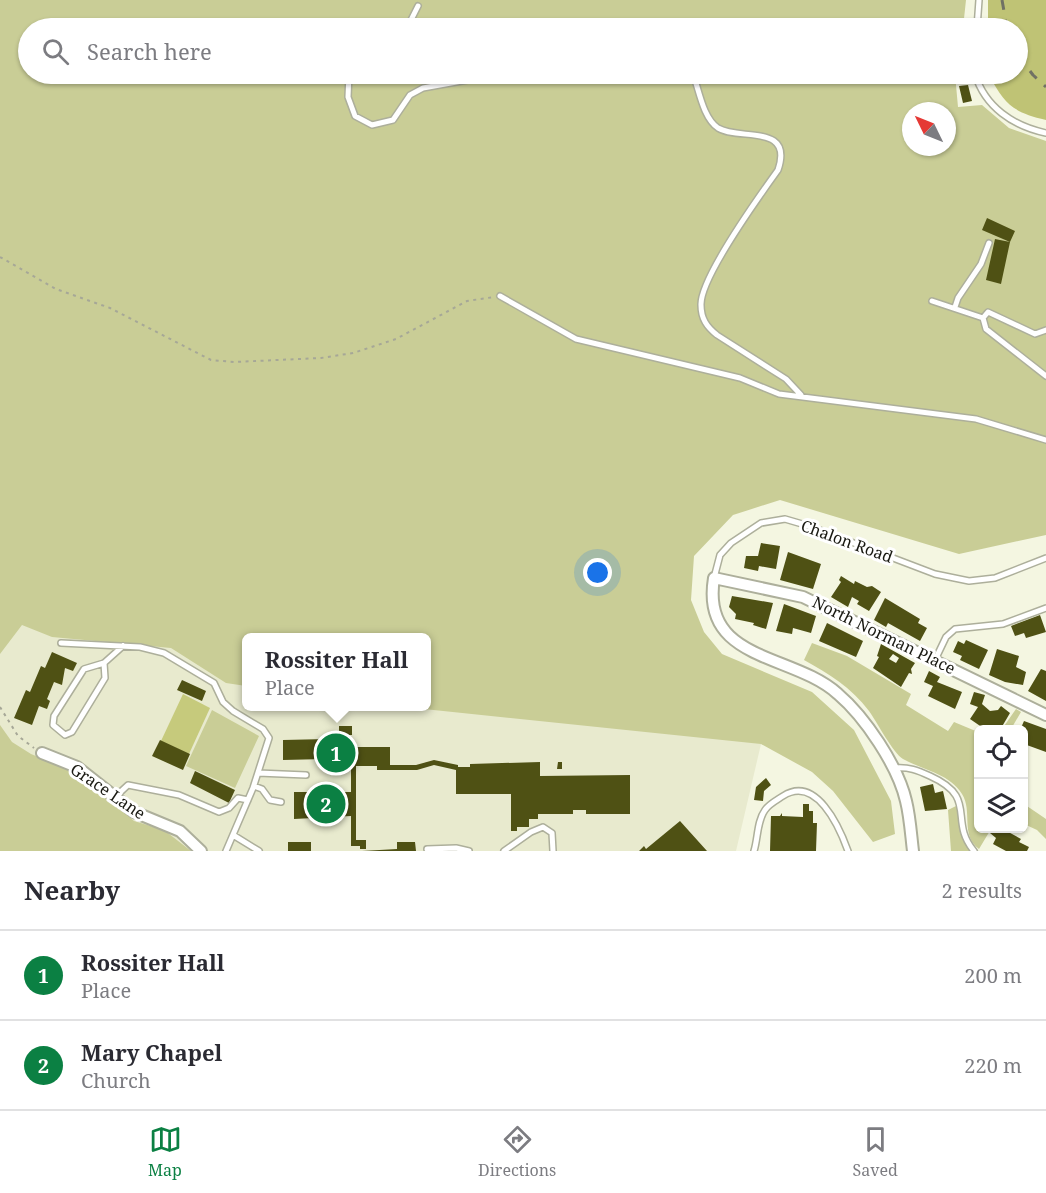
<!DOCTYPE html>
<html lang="en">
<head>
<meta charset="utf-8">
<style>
	body { margin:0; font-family:"Noto Serif",serif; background:#f2f2f3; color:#2b2b33 }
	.controls { position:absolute; right:18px; bottom:18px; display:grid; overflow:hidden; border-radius:9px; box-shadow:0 2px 4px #0004 }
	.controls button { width:54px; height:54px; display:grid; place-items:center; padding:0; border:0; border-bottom:2px solid #e1e1e2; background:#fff; color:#2b2b33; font:30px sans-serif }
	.compass { position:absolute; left:902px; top:102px; width:54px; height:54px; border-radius:50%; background:#fff; box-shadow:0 2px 4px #0004; rotate:313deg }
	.you { position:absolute; left:598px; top:573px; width:21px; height:21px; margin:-15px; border:4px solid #fff; border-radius:50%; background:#1a73e8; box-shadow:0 0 0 9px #1a73e833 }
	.badge { display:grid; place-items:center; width:39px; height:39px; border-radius:50%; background:#0b8043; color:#fff; font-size:20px; font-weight:700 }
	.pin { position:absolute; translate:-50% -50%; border:3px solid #fff; box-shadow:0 2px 6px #0006 }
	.popup { position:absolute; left:242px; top:633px; width:189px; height:78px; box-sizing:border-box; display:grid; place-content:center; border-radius:9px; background:#fff; filter:drop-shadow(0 2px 4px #0005); font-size:20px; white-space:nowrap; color:#7c7c81 }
	.popup b { font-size:22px; color:#2b2b33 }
	.popup::after { content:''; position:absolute; left:50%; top:100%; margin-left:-12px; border:12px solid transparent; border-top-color:#fff }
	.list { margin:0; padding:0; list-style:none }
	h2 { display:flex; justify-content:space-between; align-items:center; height:78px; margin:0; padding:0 24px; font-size:26px }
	h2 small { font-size:20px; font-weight:400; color:#7c7c81 }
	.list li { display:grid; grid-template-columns:39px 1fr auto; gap:18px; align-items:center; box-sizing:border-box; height:90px; padding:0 24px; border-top:2px solid #e1e1e2 }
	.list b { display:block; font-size:22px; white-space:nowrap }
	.list p { margin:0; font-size:20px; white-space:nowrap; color:#7c7c81 }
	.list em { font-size:20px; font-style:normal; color:#7c7c81 }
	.icon { flex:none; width:33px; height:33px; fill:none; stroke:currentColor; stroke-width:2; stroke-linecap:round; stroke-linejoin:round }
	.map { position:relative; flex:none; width:1046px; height:851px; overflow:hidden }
	.search { position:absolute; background:#fff; box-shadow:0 2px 4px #0004; left:18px; right:18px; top:18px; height:66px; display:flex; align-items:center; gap:15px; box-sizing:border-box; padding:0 21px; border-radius:33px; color:#7c7c81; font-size:22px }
	.sheet { height:258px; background:#fff }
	nav { display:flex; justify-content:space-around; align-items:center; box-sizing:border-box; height:84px; border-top:2px solid #e1e1e2; background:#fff; font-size:16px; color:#7c7c81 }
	nav a { display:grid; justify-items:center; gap:3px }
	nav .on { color:#0b8043 }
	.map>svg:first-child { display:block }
	.built { fill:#e8eace }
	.green { fill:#c9cd96; fill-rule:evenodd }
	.forest { fill:#bfc375 }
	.water { fill:#c6ca7c }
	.building { fill:#4f5114; fill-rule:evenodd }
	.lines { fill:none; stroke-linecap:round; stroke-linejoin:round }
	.lane-casing { stroke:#adaf9b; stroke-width:8 }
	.street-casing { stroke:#adaf9b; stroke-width:14 }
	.path { stroke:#a6a797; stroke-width:2; stroke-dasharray:3 4.5; stroke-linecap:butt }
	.lane { stroke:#fff; stroke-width:5 }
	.street { stroke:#fff; stroke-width:10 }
	.rail { stroke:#707164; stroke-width:3; stroke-dasharray:10 10; stroke-linecap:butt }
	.labels { text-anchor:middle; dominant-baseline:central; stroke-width:6; stroke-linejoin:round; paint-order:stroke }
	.street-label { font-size:16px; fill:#191912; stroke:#fff }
</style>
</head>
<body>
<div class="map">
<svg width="1046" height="851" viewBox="0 0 1046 851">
	<rect width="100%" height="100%" fill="#f4f6e1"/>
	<!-- built -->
	<path class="built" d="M 26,603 L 246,657 L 246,706 L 426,706 L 764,718 L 761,744 L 736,851 L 130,851 L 0,754 L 0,637 Z"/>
	<!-- green -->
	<path class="green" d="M 0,0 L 966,0 L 963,28 L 28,28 L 28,74 L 955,74 L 958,107 L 982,105 L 1009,128 L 1046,141 L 1046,535 L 959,554 L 780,500 L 733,515 L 694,556 L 691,600 L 704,632 L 722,654 L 812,692 L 854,730 L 891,801 L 895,834 L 873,842 L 833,791 L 812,772 L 761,744 L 405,707 L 426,706 L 426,638 L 246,638 L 246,686 L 226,683 L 171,648 L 52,637 L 22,625 L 0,654 ZM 911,111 L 947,111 L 947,147 L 911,147 Z
		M 812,643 L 847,656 L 911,694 L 906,705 L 948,731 L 954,722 L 978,732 L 978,828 L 991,829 L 979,849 C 960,835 973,811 962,794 C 949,773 922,770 903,759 C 893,753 877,722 869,711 C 851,687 829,674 804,660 Z
		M 1016,709 L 1021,712 L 1011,729 L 1002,729 Z
		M 212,710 L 259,736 L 235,788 L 186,766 Z
		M 0,725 L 12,742 L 31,754 L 82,775 L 134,821 L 164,830 L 191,851 L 0,851 Z
		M 1024,804 L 1046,819 L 1046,839 L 1037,830 L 1024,824 Z
		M 958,805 L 965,843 L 973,851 L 951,851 L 948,810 Z"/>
	<!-- forest -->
	<path class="forest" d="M 988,0 L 1046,0 L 1046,120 C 1013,112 1005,105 989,75 L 1018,74 L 1018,28 L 988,28 Z"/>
	<!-- water -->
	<path class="water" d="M 183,694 L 210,708 L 189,754 L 161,741 Z"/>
	<!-- building -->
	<path class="building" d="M 968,85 L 972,101 L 963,103 L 959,86 Z
		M 987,218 L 1015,231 L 1010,242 L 982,230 Z
		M 995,239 L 1010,242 L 1001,284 L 986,280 Z
		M 761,543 L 780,546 L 776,569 L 759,566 L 758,571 L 744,568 L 746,556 L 758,556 Z
		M 788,552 L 821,564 L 813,589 L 780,580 Z
		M 841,576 L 854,584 L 855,581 L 867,587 L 872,586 L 881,592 L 869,611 L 857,604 L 859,601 L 852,597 L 848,607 L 831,597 L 841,582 L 839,580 Z
		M 732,596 L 773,603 L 766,629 L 753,625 L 754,623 L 735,619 L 736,614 L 729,607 Z
		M 885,598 L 920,619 L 918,623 L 927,628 L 920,641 L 888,623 L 886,627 L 874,620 Z
		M 784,604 L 816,616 L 811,633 L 793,628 L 792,634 L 776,631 Z
		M 1040,615 L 1046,632 L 1026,638 L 1024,633 L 1015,636 L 1011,626 Z
		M 827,623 L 863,641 L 856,657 L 819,641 Z
		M 966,640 L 988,650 L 979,669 L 960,660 L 962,656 L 953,652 L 958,641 L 964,644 Z
		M 881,644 L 915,663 L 911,669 L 912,674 L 909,673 L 901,687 L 873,668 L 879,657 L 877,656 ZM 893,654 L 899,658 L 896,663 L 889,659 Z
		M 997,649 L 1019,656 L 1016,667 L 1026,672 L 1023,685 L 1005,682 L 989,675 Z
		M 52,652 L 77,663 L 73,671 L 65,668 L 62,685 L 54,682 L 47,699 L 50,701 L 47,709 L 39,706 L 32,725 L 14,718 L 26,690 L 30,692 L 41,666 L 45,668 Z
		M 1041,669 L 1046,671 L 1046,701 L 1028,691 Z
		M 929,671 L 940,677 L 937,682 L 962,692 L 955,709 L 928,696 L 933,686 L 924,682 Z
		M 182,680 L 206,691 L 202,701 L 177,690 Z
		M 974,692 L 985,695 L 982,704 L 990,711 L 998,710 L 1001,706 L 1010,713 L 1000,730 L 986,730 L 970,719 L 978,707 L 970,704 Z
		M 1024,721 L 1046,729 L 1046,752 L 1024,744 L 1024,730 L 1020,730 Z
		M 339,726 L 352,726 L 352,735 L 339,735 Z
		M 327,739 L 327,747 L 390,747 L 390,765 L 416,765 L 434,760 L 458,765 L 458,767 L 470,767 L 470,764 L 540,762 L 540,776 L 630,775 L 630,814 L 586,814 L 586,810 L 573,810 L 573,814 L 538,814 L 538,819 L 529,819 L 529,827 L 517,827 L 517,831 L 511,831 L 511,794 L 456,794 L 456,770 L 434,765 L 417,770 L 377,770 L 377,766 L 356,766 L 356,840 L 366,840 L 366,849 L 360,849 L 360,846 L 351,846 L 351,816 L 294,819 L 294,792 L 351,792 L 351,766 L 325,766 L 325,759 L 283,760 L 283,740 Z
		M 160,740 L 190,754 L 183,770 L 152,756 Z
		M 558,762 L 562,762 L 562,769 L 557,769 Z
		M 195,771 L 235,790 L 229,803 L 190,783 Z
		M 766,778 L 771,785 L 764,791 L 763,801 L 754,800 L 756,787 Z
		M 933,784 L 935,793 L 943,791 L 947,809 L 925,811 L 920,787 Z
		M 803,804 L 809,804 L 809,811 L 813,811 L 813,823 L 817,823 L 816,851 L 770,851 L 771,816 L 780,816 L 782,813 L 782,816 L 803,817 Z
		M 680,821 L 707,851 L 639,851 L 644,846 L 646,849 Z
		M 992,828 L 1001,828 L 1021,839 L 1019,842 L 1029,847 L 1027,851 L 1006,851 L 993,844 L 996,838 L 990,833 Z
		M 288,842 L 311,842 L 311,851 L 288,851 Z
		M 397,842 L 415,842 L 416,851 L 362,851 L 397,849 Z"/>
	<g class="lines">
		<defs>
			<path id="lane" d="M 407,28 L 418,6
				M 636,28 L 661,28
				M 977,28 L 979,0
				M 349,74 L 348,97 L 355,116 L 372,125 L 393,120 L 410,95 L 423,88 L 501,74
				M 693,74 C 699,90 703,118 718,128 C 739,141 794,123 778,170 C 760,195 700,278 701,305 C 701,319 707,327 717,335 L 786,379 L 801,395
				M 975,74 C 985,107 1013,126 1046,133
				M 500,296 L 576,339 L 740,378 L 779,394 L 976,419 L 1046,440
				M 932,301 L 983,318
				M 955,307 L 958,298 L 981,264 L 989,243
				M 1046,330 L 1035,334 L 988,312 L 983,318 L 986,329 L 1046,376
				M 714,578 L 720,555 L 731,543 L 761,523 L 785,519 L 809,526 L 935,574 L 969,581 L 995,578 L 1046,558
				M 61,643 L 140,647 L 164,653 L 214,683 L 223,702 L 233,711 L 263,729 L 269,738 L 253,788 L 226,851
				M 935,660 L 946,637 L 955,629 L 1003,624 L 1046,608
				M 104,663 L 105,678 L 72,732 L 65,735 L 53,725 L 54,716 L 84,669 L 104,663 L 123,646
				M 895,768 C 909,767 917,770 930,776 C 979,798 948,820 974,851
				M 258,773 L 306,775
				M 254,786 L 262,789 L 270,800 L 281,802
				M 115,797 L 128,785 L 179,795 L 219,812 L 229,808 L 238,798 L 248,800
				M 233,835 L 259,851
				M 427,849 L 456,848 L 469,851
				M 504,851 L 531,832 L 543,827 L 552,833 L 553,851
				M 754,851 C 758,838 757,821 765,810 C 769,804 777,800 783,796 C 816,775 839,826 848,851"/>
			<path id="street" d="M 42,753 L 77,767 L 134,812 L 180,831 L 201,851
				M 913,851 C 911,835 910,817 906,801 C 898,766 865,717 838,694 C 793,653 700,662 714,578 L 803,597 L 1046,715"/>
		</defs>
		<!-- lane casing -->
		<use href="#lane" class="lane-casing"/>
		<!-- street casing -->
		<use href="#street" class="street-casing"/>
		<!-- path -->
		<path class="path" d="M 0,257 L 56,289 L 110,308 L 211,360 L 234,362 L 321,358 L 353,353 L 396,339 L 467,301 L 494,297
			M 0,707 L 18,736 L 34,748"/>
		<!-- lane -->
		<use href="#lane" class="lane"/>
		<!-- street -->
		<use href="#street" class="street"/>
		<!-- rail -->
		<path class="rail" d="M 1002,0 L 1007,28
			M 1018,55 L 1033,75 L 1046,87"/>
	</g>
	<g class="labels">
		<!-- street labels -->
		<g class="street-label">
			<text transform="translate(847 541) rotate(20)">Chalon Road</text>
			<text transform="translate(884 635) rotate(26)">North Norman Place</text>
			<text transform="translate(108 791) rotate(34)">Grace Lane</text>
		</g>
	</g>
</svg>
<div class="controls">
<button><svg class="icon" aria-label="locate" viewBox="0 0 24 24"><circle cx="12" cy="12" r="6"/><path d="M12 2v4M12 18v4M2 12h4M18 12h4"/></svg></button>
<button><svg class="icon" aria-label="layers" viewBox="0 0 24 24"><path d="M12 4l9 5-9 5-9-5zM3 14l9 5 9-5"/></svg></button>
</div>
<svg class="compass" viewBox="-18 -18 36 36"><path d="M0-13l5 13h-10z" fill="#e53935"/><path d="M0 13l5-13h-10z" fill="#7c7c81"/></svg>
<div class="you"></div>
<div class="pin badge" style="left:336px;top:753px">1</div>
<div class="popup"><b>Rossiter Hall</b>Place</div>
<div class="pin badge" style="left:326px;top:804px">2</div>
<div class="search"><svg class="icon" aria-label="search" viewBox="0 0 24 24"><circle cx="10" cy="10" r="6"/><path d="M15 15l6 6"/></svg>Search here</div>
</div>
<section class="sheet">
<h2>Nearby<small>2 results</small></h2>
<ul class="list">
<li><span class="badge">1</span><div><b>Rossiter Hall</b><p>Place</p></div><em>200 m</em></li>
<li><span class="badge">2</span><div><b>Mary Chapel</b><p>Church</p></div><em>220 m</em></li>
</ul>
</section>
<nav>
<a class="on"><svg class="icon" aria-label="map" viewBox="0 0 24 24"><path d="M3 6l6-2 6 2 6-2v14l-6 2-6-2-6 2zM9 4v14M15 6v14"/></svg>Map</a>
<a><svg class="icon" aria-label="directions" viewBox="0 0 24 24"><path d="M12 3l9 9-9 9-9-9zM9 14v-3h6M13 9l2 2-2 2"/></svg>Directions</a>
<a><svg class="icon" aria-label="saved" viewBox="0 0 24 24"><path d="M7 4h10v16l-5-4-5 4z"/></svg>Saved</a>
</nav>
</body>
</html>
